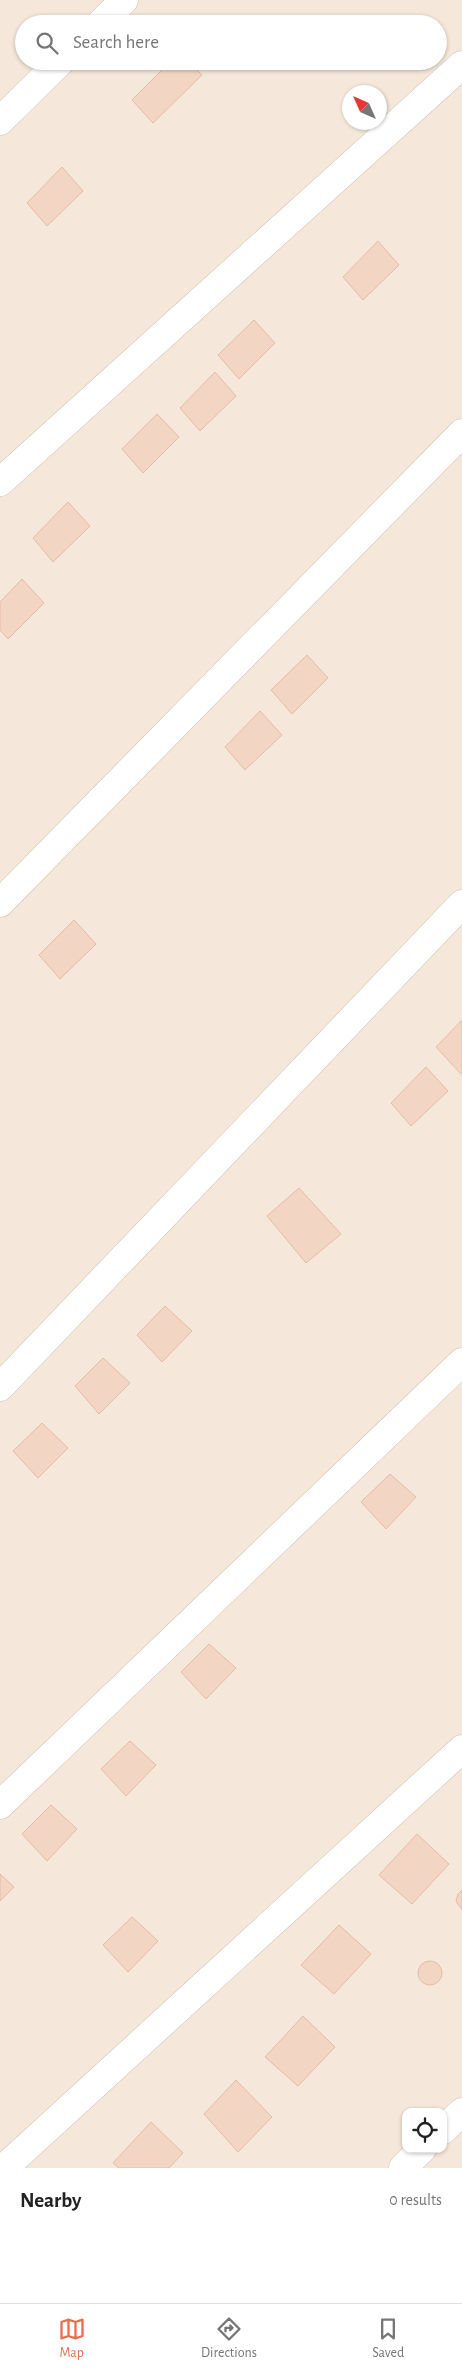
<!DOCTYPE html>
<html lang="en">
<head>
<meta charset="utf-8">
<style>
	body { margin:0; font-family:"Alegreya Sans",sans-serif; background:#f6f6f6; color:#222 }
	.controls { position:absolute; right:15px; bottom:15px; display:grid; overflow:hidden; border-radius:10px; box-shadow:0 1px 4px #0004 }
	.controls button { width:45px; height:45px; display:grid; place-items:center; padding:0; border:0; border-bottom:1px solid #e0e0e0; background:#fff; color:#222; font:25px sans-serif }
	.compass { position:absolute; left:342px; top:85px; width:45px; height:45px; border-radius:50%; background:#fff; box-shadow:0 1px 4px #0004; rotate:315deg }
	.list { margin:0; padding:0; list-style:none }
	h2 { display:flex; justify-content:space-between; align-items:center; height:65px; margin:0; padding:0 20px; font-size:21px }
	h2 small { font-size:16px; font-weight:400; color:#767676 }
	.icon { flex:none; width:28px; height:28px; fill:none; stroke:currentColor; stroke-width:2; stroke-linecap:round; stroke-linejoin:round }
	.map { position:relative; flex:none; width:462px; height:2168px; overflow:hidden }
	.search { position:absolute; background:#fff; box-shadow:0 1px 4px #0004; left:15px; right:15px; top:15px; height:55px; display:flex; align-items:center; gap:12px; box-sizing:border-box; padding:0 18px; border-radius:28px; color:#767676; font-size:19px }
	.sheet { height:135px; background:#fff }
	nav { display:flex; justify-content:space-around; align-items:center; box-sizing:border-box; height:70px; border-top:1px solid #e0e0e0; background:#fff; font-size:14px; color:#767676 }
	nav a { display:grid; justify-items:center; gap:2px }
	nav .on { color:#e76f51 }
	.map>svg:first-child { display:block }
	.residential { fill:#f5e8da; fill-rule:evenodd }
	.building { fill:#f3d5c3; stroke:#e6bba3 }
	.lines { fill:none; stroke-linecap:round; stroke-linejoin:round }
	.minor-casing { stroke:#d1beb0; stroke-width:29 }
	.minor { stroke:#fff; stroke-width:28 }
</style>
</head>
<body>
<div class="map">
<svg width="462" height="2168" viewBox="0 0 462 2168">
	<rect width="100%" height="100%" fill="#fdf6ec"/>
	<!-- residential -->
	<path class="residential" d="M 0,0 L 462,0 L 462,2168 L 0,2168 ZM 24,24 L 438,24 L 438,61 L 24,61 ZM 350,92 L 380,92 L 380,122 L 350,122 ZM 406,2112 L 443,2112 L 443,2149 L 406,2149 Z"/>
	<!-- building -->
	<path class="building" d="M 171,61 L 188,61 L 202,75 L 153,123 L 132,100 Z
		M 62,167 L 83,191 L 47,226 L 27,203 Z
		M 378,241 L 399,265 L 363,300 L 343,277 Z
		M 254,320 L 275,343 L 239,379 L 218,355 Z
		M 215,372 L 236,396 L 200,431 L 180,408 Z
		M 157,414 L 179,437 L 143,473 L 122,449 Z
		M 68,502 L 90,526 L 53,562 L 33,538 Z
		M 22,579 L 44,603 L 8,639 L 0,630 L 0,602 Z
		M 307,655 L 328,678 L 292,714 L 271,690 Z
		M 260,711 L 282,735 L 245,770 L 225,747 Z
		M 74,920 L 96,944 L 60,979 L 39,955 Z
		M 462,1020 L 462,1075 L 436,1047 Z
		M 426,1067 L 448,1091 L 411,1126 L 391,1103 Z
		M 299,1188 L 341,1234 L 306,1263 L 267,1216 Z
		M 165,1306 L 192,1331 L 162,1362 L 137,1335 Z
		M 103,1358 L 130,1383 L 99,1414 L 75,1386 Z
		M 42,1423 L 68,1448 L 38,1478 L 13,1451 Z
		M 390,1474 L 416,1497 L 386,1529 L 361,1502 Z
		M 209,1644 L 236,1668 L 206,1699 L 181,1672 Z
		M 130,1741 L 156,1765 L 126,1796 L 101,1769 Z
		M 51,1805 L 77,1829 L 47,1861 L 22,1834 Z
		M 417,1834 L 449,1864 L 412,1904 L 379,1875 Z
		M 0,1874 L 14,1887 L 0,1901 Z
		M 462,1890 L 462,1910 L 456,1901 L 458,1894 Z
		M 132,1917 L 158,1941 L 128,1972 L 103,1945 Z
		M 339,1925 L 371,1954 L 334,1994 L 301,1965 Z
		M418 1973a12 12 0 1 1 24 0a12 12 0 1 1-24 0Z
		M 303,2016 L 335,2047 L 298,2086 L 265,2057 Z
		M 236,2080 L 272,2117 L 238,2152 L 204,2114 Z
		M 151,2122 L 183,2153 L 169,2168 L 119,2168 L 113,2163 Z"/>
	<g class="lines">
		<defs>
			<path id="minor" d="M 100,24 L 124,0
				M 0,121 L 61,61
				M 0,482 L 462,65
				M 0,903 L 462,433
				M 0,1387 L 462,904
				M 0,1805 L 462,1362
				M 443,2130 L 462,2112
				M 4,2168 L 462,1749
				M 403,2168 L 422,2149"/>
		</defs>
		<!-- minor casing -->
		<use href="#minor" class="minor-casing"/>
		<!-- minor -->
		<use href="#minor" class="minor"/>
	</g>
</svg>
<div class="controls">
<button><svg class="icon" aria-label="locate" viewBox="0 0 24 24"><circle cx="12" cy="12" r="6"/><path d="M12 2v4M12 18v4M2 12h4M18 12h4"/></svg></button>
</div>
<svg class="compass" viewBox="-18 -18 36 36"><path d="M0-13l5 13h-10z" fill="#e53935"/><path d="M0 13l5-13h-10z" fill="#767676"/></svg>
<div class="search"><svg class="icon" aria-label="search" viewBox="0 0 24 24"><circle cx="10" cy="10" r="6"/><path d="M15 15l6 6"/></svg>Search here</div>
</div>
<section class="sheet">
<h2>Nearby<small>0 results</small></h2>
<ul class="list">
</ul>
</section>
<nav>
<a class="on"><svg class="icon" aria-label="map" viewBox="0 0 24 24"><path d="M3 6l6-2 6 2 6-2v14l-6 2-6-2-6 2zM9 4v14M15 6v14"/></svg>Map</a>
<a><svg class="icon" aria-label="directions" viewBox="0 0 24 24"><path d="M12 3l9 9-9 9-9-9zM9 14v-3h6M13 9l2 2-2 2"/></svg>Directions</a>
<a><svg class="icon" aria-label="saved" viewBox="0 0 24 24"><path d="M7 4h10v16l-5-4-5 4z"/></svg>Saved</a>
</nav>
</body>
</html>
